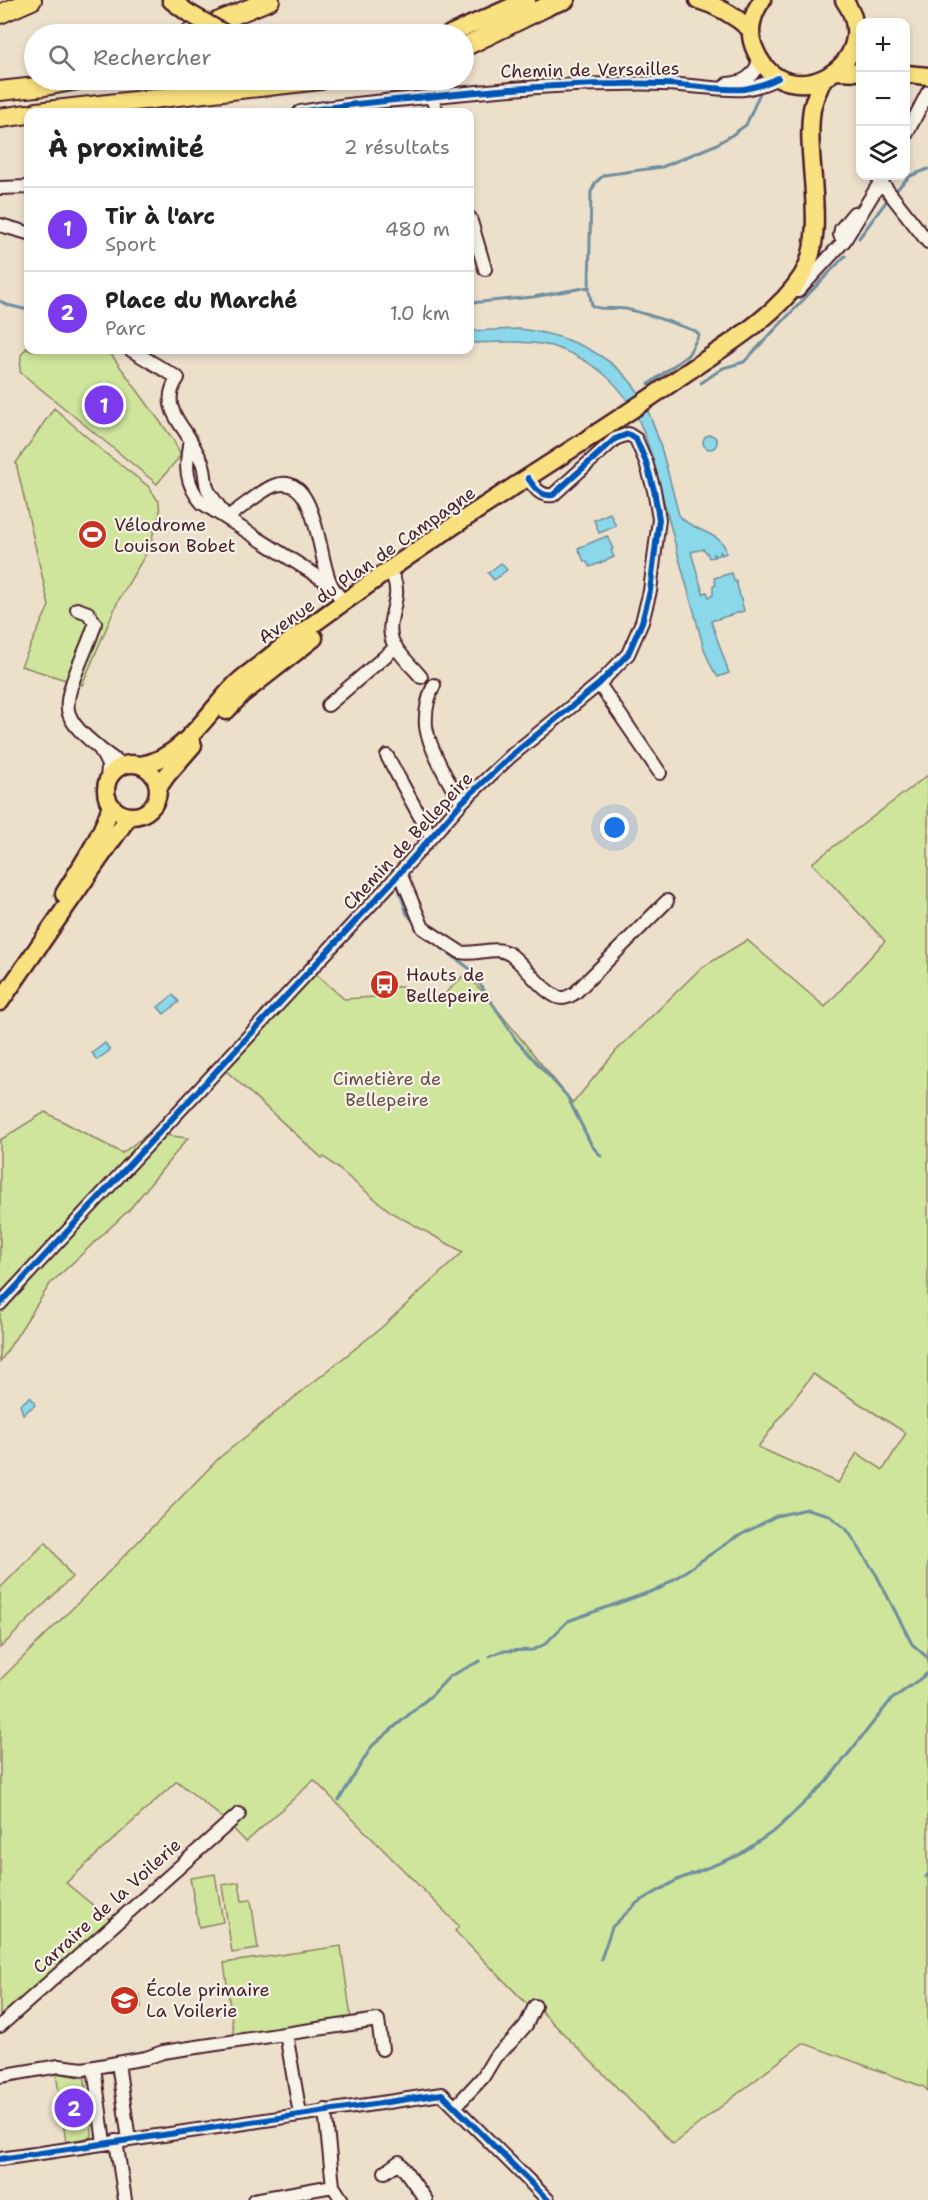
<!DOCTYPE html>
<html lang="fr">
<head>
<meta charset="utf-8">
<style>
	body { margin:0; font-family:"Shantell Sans",sans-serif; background:#f2f2f2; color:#222 }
	.controls { position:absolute; right:18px; top:18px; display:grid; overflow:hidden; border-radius:12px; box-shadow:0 3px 9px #0003 }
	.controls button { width:54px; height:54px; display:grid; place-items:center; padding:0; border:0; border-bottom:2px solid #e0e0e0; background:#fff; color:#222; font:30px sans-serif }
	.you { position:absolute; left:615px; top:828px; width:21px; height:21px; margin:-15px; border:4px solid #fff; border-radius:50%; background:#1a73e8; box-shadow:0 0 0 9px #1a73e833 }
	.badge { display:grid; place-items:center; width:39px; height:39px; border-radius:50%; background:#7c3aed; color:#fff; font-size:20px; font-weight:700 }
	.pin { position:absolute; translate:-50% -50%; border:3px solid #fff; box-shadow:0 2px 6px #0006 }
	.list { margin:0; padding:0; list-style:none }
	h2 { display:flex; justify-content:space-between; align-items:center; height:78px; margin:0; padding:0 24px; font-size:26px }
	h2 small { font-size:20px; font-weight:400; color:#767676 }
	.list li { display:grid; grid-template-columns:39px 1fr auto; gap:18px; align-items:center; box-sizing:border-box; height:84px; padding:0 24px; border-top:2px solid #e0e0e0 }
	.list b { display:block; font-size:22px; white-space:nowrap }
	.list p { margin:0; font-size:20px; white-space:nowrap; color:#767676 }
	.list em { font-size:20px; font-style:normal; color:#767676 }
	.icon { flex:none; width:33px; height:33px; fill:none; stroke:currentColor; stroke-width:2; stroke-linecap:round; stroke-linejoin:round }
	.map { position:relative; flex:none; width:928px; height:2200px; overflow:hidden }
	.search { position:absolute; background:#fff; box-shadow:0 3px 9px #0003; left:24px; top:24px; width:450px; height:66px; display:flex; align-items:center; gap:15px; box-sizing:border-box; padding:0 21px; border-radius:33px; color:#767676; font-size:22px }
	.panel { position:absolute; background:#fff; box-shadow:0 3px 9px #0003; left:24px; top:108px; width:450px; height:246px; border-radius:12px }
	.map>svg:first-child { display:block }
	.green { fill:#cee59b; stroke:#8c8263; stroke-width:1.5; fill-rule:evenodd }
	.water { fill:#8ad8e9; stroke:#708e9d; stroke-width:1.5 }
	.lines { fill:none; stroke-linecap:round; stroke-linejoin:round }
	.stream { stroke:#708e9d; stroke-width:3 }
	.minor-casing { stroke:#4a1f2b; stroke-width:16 }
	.major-casing { stroke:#4a1f2b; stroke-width:21 }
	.highway-casing { stroke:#4a1f2b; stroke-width:22 }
	.minor { stroke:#f7f3e8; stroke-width:12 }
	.major { stroke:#fae180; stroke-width:16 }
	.highway { stroke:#fae180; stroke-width:18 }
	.major-bridge-casing { stroke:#4a1f2b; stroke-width:21; stroke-linecap:butt }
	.major-bridge { stroke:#fae180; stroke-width:16 }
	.cycleway-casing { stroke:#f7f3e8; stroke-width:10 }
	.cycleway { stroke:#0057b8; stroke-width:6 }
	.labels { text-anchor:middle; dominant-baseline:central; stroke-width:4.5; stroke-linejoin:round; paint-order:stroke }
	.street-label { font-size:18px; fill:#4a1f2b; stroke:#f7f3e8 }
	.poi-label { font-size:18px; fill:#4a1f2b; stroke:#f7f3e8; text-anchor:start }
	.park-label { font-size:18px; fill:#6b5047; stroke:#f7f3e8 }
</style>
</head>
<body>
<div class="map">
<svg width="928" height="2200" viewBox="0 0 928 2200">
	<rect width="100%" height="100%" fill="#ede0cb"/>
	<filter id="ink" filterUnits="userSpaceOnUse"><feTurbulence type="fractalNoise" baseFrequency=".0167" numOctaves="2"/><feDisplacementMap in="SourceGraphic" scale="12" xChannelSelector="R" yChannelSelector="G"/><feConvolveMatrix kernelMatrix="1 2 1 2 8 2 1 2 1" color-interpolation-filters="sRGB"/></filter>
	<g filter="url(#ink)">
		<!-- green -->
		<path class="green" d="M 28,346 L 28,350 L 108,350 L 172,438 L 181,455 L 157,484 L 20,372 L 21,355 Z
			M 54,408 L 105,453 L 148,486 L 159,502 L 160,515 L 156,522 L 150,547 L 118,601 L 82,685 L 21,666 L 49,606 L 16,463 Z
			M 928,775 L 928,2091 L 924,2087 L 803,2043 L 673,2144 L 540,2010 L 529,2006 L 455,1931 L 459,1926 L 314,1780 L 246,1842 L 225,1820 L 177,1781 L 66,1883 L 110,1919 L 0,2018 L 0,1680 L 92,1589 L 219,1458 L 382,1327 L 463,1252 L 392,1213 L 324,1157 L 322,1158 L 224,1069 L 314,972 L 344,999 L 375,997 L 384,987 L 406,987 L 415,996 L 444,995 L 465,974 L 483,992 L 573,1103 L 616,1051 L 701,968 L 747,940 L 825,1007 L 885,941 L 812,863 ZM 813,1374 L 906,1433 L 883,1470 L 857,1453 L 838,1483 L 758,1447 Z
			M 45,1112 L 122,1153 L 149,1133 L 188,1138 L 129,1210 L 50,1284 L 0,1362 L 0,1140 Z
			M 46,1542 L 72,1577 L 0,1648 L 0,1588 Z
			M 215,1874 L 223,1922 L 199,1927 L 190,1878 Z
			M 239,1882 L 242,1901 L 251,1900 L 258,1949 L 232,1953 L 222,1885 Z
			M 341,1946 L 351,2018 L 234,2035 L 224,1963 Z
			M 140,1995 L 141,2007 L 114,2008 L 113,1996 Z
			M 56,2073 L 85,2078 L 88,2118 L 91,2118 L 92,2137 L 66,2142 Z"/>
		<!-- water -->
		<path class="water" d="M 519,329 C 568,334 622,357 645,404 C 661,439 669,478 679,515 C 690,531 726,533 726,553 L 722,555 L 720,551 L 720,555 L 715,556 L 713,553 L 714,557 L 709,558 L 707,553 L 703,549 L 691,552 L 703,593 L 707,592 L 709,597 L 713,595 L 713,586 L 716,585 L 714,578 L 732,573 L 734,581 L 736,581 L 744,611 L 711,621 L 729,673 L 718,677 C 703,657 699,628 692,604 C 681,568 672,531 662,494 C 649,446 640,399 596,368 C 582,358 568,351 551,346 C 524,340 497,342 470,343 L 470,331 Z
			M703 442a7 7 0 1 1 14 0a7 7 0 1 1-14 0Z
			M 610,513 L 616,526 L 599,533 L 594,520 Z
			M 607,536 L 613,549 L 611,550 L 614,557 L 590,567 L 586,561 L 584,561 L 578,548 Z
			M 501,563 L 507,570 L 494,580 L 488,573 Z
			M 173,995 L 179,1002 L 164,1014 L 158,1007 Z
			M 105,1043 L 110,1050 L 97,1060 L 92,1053 Z
			M 30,1397 L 35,1402 L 35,1405 L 23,1414 L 20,1405 Z"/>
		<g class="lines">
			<!-- stream -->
			<path class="stream" d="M 894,192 L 910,176 L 928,169
				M 859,238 L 888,199
				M 0,301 L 7,305 L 28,310
				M 470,303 L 533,297 L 589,287
				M 701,383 L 723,368 L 744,362 L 845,256
				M 649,384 L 688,355 L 699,335 L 695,331 C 672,323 649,314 626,309 C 615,307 603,311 592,306 L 589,290 L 591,192 L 596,182 L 604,175 L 662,167 L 715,145 L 732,135 L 746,125 L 760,93
				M 399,889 L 407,914 L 415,923
				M 425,935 L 474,972 L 480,984 L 516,1040 L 567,1096 L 592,1146 L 601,1156
				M 490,1656 L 501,1651 L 533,1650 L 545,1644 L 568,1621 L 661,1588 L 733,1539 L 776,1516 L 807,1509 L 829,1515 L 848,1531 L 877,1576 L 912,1644 L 928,1658
				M 339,1800 L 372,1746 L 432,1695 L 450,1676 L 480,1661
				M 926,1877 L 928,1874
				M 601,1959 L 612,1927 L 637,1903 L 677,1880 L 737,1856 L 777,1829 L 826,1782 L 891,1700 L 928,1673"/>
			<defs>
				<path id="minor" d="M 727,84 C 744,83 755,76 759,60
					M 431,96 L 437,112
					M 300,112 C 342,104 385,101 428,97 C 492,90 555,84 620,84 C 647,83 675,84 702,87 C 736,90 746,93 778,78
					M 906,135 L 928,92
					M 881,182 L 928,242
					M 0,188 L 28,187
					M 470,218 L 485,269
					M 0,225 L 28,233
					M 844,241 L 840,235 L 841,229 L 854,213
					M 798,291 L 844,241 L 884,176
					M 131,350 L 178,378 C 163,399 173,415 186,433 C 192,442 197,453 202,462 C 206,471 204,481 208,490 C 213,500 221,507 226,518 C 239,510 264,488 276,485 C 318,473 318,561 331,584 C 334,591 340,597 345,603
					M 190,441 C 185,465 185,484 202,503 L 330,584
					M 394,579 C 402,600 385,619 392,640 C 397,653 412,666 421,677
					M 77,609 L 88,613 L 95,623 C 90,646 61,694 69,714 C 74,728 89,739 100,749
					M 599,684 L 660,773
					M 434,685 C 428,697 425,713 426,726 C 428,745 450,787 462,802
					M 328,705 L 396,647
					M 387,756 L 431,837
					M 107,782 L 108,765 L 100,749 L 122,765
					M 400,873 L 423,928 L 460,952 C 477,956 496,944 511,955 C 524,964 547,998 562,998 C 567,998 571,995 575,993 L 667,901
					M 0,1304 L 390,884 L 462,802 L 512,755 L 599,684 L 628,654 L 642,622 L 650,591 L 659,519 L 654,490 L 646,462 L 636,439 L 628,434 L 615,439 L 553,495 C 540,497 534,487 528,478
					M 0,2026 L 239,1814
					M 286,2034 L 300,2114
					M 118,2063 L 129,2140
					M 94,2067 L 104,2143
					M 0,2076 L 59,2066 L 83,2069 L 146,2058 L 163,2052 L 378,2020 L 382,2049
					M 455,2107 L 483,2077 L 495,2057 L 511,2042 L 526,2025 L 535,2006
					M 325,2110 L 333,2186 L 342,2200
					M 116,2141 L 125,2200
					M 0,2159 L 442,2094 L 548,2200
					M 385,2172 L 399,2162 L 426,2200
					M 254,2200 L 333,2186"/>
				<path id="major" d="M 171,0 L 187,12
					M 698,0 C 719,6 734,15 750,29
					M 762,0 C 751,16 747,34 756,52 C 787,121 889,63 844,0
					M 534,11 L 566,0
					M 450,34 L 527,0
					M 837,71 L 860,72
					M 906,74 L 928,76
					M 226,711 L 241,695 L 314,638
					M106 790a26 26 0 1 1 52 0a26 26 0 1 1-52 0Z
					M 141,765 C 182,758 206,715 233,687 C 240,679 249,673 257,667 C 298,633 343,603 386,572 C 483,503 586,443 683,375 C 722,348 776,317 802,276 C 829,232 804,159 812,109 C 814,98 819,89 823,79
					M 158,788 L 167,775 L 193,745
					M 64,894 C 81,866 102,837 111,805
					M 0,1002 L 129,816"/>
				<path id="highway" d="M 0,14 L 32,0
					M 188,34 L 270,0
					M 464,47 L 546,7
					M 0,91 L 45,86 L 78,80
					M 37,112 L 321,80
					M 0,118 L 28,114"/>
			</defs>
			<!-- minor casing -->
			<use href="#minor" class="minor-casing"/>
			<!-- major casing -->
			<use href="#major" class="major-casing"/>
			<!-- highway casing -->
			<use href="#highway" class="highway-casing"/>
			<!-- minor -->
			<use href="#minor" class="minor"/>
			<!-- major -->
			<use href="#major" class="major"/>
			<!-- highway -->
			<use href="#highway" class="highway"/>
			<defs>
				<path id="major-bridge" d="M 187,12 L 225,34"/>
			</defs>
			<!-- major-bridge casing -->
			<use href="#major-bridge" class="major-bridge-casing"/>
			<!-- major-bridge -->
			<use href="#major-bridge" class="major-bridge"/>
			<defs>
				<path id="cycleway" d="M 300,112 C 342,104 385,101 428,97 C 492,90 555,84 620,84 C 647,83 675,84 702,87 C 736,90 746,93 778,78
					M 0,1304 L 390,884 L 462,802 L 512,755 L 599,684 L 628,654 L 642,622 L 650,591 L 659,519 L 654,490 L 646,462 L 636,439 L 628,434 L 615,439 L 553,495 C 540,497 534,487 528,478
					M 0,2159 L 442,2094 L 548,2200"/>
			</defs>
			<!-- cycleway casing -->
			<use href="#cycleway" class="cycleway-casing"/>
			<!-- cycleway -->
			<use href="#cycleway" class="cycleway"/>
		</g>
	</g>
	<!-- icons -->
	<defs>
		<symbol id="stadium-disc" viewBox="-11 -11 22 22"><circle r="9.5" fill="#c8321e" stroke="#f7f3e8"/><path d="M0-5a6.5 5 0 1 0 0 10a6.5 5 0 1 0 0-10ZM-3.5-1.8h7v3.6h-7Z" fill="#fff"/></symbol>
		<symbol id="bus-disc" viewBox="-11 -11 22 22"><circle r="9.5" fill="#c8321e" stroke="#f7f3e8"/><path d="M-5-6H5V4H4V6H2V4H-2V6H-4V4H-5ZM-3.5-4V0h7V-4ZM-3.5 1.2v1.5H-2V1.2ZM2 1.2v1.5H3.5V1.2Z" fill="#fff"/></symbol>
		<symbol id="school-disc" viewBox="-11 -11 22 22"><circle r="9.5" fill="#c8321e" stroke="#f7f3e8"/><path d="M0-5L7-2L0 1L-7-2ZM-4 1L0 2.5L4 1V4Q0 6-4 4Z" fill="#fff"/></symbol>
	</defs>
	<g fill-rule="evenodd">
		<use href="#stadium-disc" x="76" y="518" width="33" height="33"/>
		<use href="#bus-disc" x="368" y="968" width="33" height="33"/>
		<use href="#school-disc" x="108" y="1984" width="33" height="33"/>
	</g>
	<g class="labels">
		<!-- street labels -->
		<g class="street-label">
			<text transform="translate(590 70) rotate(-1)">Chemin de Versailles</text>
			<text transform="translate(367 565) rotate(-35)">Avenue du Plan de Campagne</text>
			<text transform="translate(408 841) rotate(-47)">Chemin de Bellepeire</text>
			<text transform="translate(107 1906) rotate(-42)">Carraire de la Voilerie</text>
		</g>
		<!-- poi labels -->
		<g class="poi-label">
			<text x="114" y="525">Vélodrome<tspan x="114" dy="21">Louison Bobet</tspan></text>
			<text x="406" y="975">Hauts de<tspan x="406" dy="21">Bellepeire</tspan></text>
			<text x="146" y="1990">École primaire<tspan x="146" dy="21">La Voilerie</tspan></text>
		</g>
		<!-- park labels -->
		<g class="park-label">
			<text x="387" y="1079">Cimetière de<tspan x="387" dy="21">Bellepeire</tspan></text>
		</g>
	</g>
</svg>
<div class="controls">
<button>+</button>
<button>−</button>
<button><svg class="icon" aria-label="layers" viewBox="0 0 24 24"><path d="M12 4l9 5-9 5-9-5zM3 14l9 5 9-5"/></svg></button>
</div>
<div class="you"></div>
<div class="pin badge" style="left:104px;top:405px">1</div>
<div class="pin badge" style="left:74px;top:2108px">2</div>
<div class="search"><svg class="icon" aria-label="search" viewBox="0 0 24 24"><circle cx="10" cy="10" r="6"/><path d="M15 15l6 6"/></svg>Rechercher</div>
<section class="panel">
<h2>À proximité<small>2 résultats</small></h2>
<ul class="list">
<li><span class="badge">1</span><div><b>Tir à l'arc</b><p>Sport</p></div><em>480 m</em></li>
<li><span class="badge">2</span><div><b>Place du Marché</b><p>Parc</p></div><em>1.0 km</em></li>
</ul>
</section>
</div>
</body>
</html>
